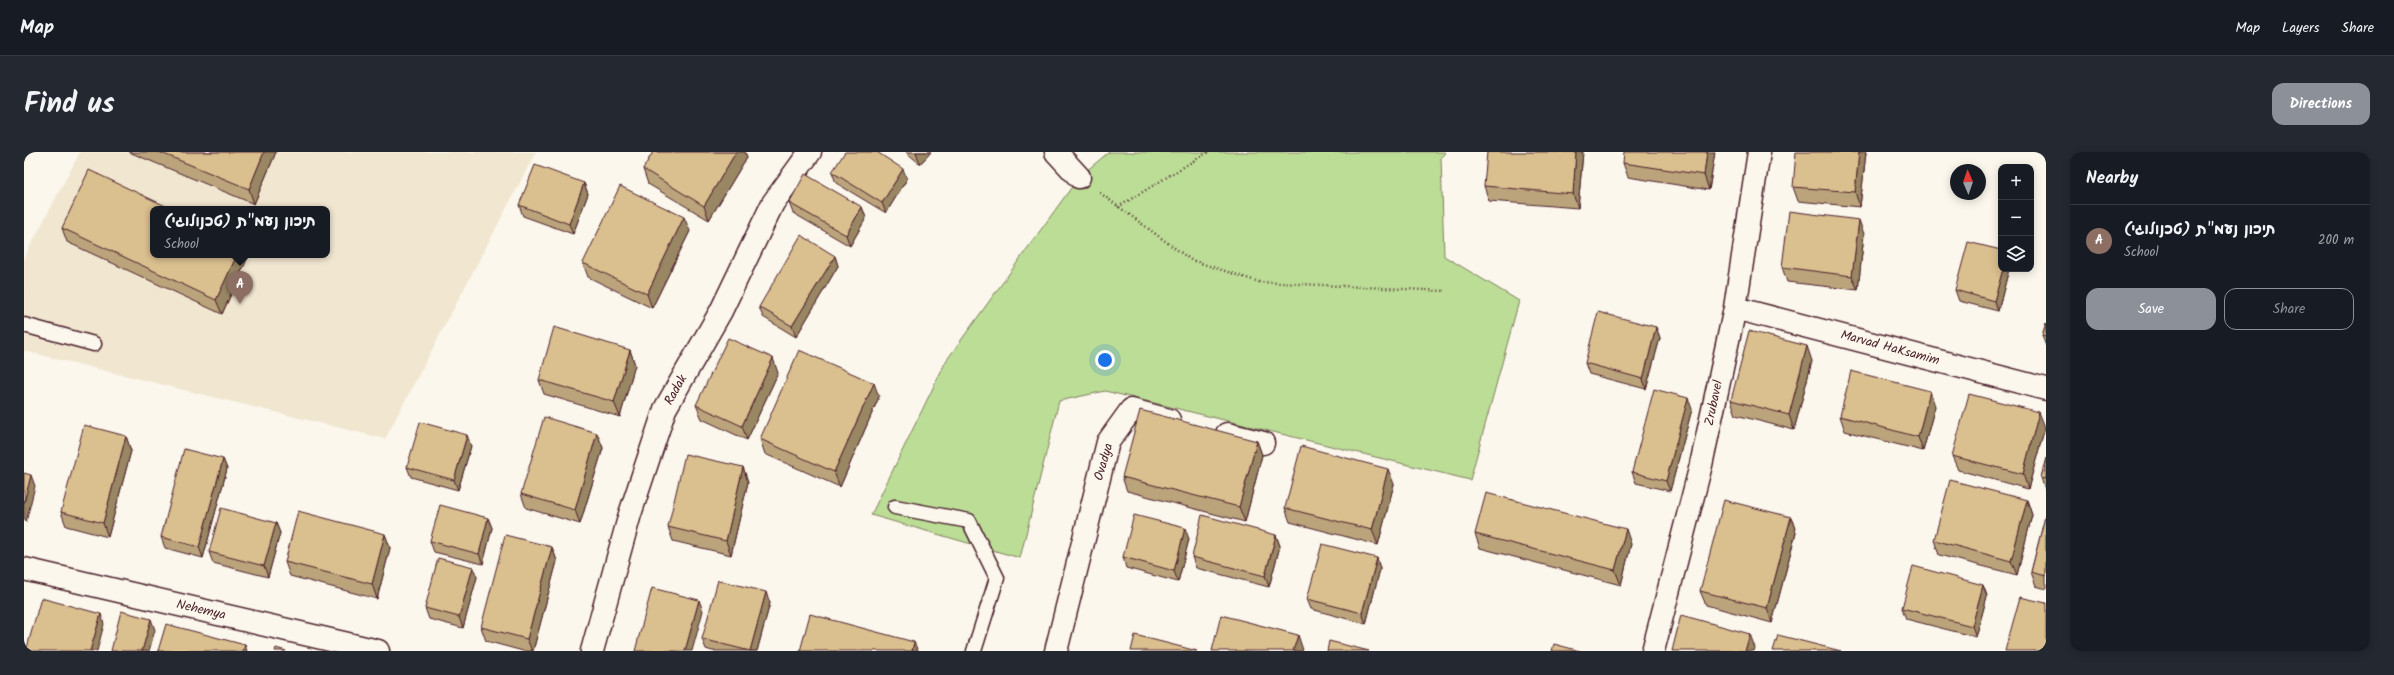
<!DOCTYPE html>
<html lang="en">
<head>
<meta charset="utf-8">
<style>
	body { margin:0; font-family:Kalam,"Playpen Sans Hebrew",sans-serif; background:#242831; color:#f1f3f6 }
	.controls { position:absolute; right:12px; top:12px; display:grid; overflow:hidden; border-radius:8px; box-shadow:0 2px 10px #0003 }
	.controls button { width:36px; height:36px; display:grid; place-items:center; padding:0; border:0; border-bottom:1px solid #363941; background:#171b24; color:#f1f3f6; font:20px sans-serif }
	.compass { position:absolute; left:1926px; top:12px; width:36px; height:36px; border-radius:50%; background:#171b24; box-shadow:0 2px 10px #0003; rotate:358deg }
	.you { position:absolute; left:1081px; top:208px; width:14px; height:14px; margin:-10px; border:3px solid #fff; border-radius:50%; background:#1a73e8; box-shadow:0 0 0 6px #1a73e833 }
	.badge { display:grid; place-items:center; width:26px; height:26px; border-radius:50%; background:#8c9099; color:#fff; font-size:13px; font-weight:700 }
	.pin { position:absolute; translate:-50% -33px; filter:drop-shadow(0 1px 2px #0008) }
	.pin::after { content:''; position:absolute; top:21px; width:14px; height:12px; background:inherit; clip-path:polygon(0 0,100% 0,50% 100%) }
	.popup { position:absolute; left:126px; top:54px; width:180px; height:52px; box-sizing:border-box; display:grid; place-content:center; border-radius:8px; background:#171b24; filter:drop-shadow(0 1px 3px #0005); font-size:13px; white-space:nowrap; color:#9ea1a6 }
	.popup b { font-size:15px; color:#f1f3f6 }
	.popup::after { content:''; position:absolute; left:50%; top:100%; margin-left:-8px; border:8px solid transparent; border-top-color:#171b24 }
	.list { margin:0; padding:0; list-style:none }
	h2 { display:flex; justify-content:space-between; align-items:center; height:52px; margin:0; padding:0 16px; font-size:17px }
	h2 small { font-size:13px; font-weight:400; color:#9ea1a6 }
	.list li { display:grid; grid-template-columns:26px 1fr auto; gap:12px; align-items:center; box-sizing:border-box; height:72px; padding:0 16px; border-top:1px solid #363941 }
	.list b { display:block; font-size:15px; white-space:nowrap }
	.list p { margin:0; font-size:13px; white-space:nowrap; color:#9ea1a6 }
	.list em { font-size:13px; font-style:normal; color:#9ea1a6 }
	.actions { display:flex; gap:8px; padding:12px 16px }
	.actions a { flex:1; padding:9px 0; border:1px solid #8c9099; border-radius:12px; text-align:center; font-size:14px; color:#8c9099 }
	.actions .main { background:#8c9099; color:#fff }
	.icon { flex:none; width:22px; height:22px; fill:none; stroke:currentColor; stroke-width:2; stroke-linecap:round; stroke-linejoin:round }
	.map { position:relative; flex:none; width:2022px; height:499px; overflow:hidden; border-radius:12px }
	header { display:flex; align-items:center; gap:24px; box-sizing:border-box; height:56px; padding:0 20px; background:#171b24; border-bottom:1px solid #363941 }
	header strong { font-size:19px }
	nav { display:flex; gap:22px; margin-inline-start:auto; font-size:14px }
	.intro { display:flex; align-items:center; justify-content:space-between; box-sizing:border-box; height:96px; padding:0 24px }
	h1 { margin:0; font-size:28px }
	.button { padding:10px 18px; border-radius:12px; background:#8c9099; color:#fff; font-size:14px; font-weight:700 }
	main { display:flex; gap:24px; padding:0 24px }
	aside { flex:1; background:#171b24; border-radius:12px; box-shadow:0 2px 10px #0003 }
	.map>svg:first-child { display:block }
	.built { fill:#f1e6d0; fill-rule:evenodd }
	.green { fill:#bbdd96; stroke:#827e60 }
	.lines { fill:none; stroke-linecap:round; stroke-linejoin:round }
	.lane-casing { stroke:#4a1f2b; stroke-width:17 }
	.street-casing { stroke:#4a1f2b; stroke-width:25 }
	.secondary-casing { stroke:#4a1f2b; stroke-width:25 }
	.path { stroke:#4a1f2b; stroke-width:2.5; stroke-dasharray:1 3; stroke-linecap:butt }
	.lane { stroke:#fbf7ec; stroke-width:14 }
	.street { stroke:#fbf7ec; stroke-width:22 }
	.secondary { stroke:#fbf7ec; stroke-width:22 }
	.wall { fill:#bba47b; stroke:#4a1f2b }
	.shaded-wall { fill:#998664; stroke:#4a1f2b }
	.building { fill:#dabf8f; stroke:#4a1f2b }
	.labels { text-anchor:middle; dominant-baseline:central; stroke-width:3; stroke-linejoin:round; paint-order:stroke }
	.street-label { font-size:13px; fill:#4a1f2b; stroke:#fbf7ec }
</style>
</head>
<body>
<header>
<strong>Map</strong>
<nav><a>Map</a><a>Layers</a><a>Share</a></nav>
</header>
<div class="intro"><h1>Find us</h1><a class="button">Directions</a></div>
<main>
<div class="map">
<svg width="2022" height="499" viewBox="0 0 2022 499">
	<rect width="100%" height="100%" fill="#fbf7ec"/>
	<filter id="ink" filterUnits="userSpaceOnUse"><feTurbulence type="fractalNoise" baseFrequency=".025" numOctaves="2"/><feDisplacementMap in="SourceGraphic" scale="8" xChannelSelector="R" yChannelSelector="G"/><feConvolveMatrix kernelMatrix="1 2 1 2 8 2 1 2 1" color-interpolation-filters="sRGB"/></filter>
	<g filter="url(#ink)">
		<!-- built -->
		<path class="built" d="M 56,0 L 512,0 L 361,287 L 0,199 L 0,106 ZM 129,57 L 303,57 L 303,103 L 129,103 Z"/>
		<!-- green -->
		<path class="green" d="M 1085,0 L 1422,0 L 1417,5 L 1420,104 L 1495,149 L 1446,328 L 1081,239 L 1035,249 L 996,406 L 847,363 L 922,209 L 1055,25 Z"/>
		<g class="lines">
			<defs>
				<path id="lane" d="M 0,173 L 70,192
					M 871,355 L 945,369 L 973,426 L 950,499"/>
				<path id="street" d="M 1032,0 L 1055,25
					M 1711,156 L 2022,237
					M 1203,282 L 1239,291
					M 568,499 L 606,362 L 641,257 L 697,159 L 749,51 L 786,0
					M 1032,499 L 1084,290 L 1107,258 L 1145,268
					M 1629,499 L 1677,313 L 1711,156 L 1735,0"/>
				<path id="secondary" d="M 0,417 L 354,499"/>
			</defs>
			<!-- lane casing -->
			<use href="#lane" class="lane-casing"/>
			<!-- street casing -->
			<use href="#street" class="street-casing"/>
			<!-- secondary casing -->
			<use href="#secondary" class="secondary-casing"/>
			<!-- path -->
			<path class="path" d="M 1076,41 L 1167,108 L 1235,130 L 1422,139
				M 1094,55 L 1184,0"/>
			<!-- lane -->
			<use href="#lane" class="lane"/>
			<!-- street -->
			<use href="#street" class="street"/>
			<!-- secondary -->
			<use href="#secondary" class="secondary"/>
		</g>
		<!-- wall -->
		<path class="wall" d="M 105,0 L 252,0 L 230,52 Z
			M 629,0 L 721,0 L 723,5 L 685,68 L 624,32 L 619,17 Z
			M 882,0 L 907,0 L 896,12 Z
			M 1559,0 L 1554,56 L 1465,49 L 1460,34 Z
			M 1691,0 L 1685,38 L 1604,25 L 1599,11 Z
			M 1842,0 L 1836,55 L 1774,49 L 1769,35 Z
			M 808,20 L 883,27 L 862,61 L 812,31 Z
			M 560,31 L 564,42 L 549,82 L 499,64 L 495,53 Z
			M 765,51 L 838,55 L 842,66 L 826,94 L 769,61 Z
			M 38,76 L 129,103 L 224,103 L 224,105 L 198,162 L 43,90 Z
			M 666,79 L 628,156 L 564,125 L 559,111 Z
			M 1840,82 L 1834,138 L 1763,130 L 1758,115 Z
			M 811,104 L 814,114 L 772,185 L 739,165 L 735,155 Z
			M 1977,117 L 1985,117 L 1974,159 L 1935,149 L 1931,138 Z
			M 2022,171 L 2022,194 L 2018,184 Z
			M 1632,175 L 1636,186 L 1622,237 L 1565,222 L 1561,211 Z
			M 606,198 L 611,213 L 596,265 L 520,242 L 515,228 Z
			M 1788,209 L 1770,278 L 1712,263 L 1707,248 Z
			M 754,221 L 723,288 L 678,267 L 672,253 Z
			M 855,245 L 816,335 L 741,302 L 736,287 Z
			M 1911,254 L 1899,299 L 1821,279 L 1816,264 Z
			M 1668,257 L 1646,339 L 1612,331 L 1608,320 Z
			M 2021,275 L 2004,337 L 1934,318 L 1928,304 Z
			M 573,281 L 579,296 L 556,372 L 502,356 L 497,342 Z
			M 102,284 L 107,299 L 84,385 L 42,374 L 37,360 Z
			M 1233,289 L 1238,303 L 1221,370 L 1103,339 L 1098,325 Z
			M 447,294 L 434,338 L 387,325 L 383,315 Z
			M 2022,306 L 2022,340 L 2017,326 Z
			M 199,307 L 203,317 L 179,406 L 141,396 L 137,385 Z
			M 719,315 L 724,330 L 707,403 L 649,389 L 644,375 Z
			M 1370,332 L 1354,393 L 1266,370 L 1261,356 Z
			M 2003,348 L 2008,363 L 1993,423 L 1915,403 L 1910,388 Z
			M 2022,361 L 2022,437 L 2012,434 L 2007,420 Z
			M 1767,365 L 1772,380 L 1748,471 L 1682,453 L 1676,439 Z
			M 464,366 L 468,376 L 459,412 L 410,400 L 406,389 Z
			M 252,371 L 256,381 L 244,425 L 189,411 L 185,400 Z
			M 361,382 L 366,396 L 353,447 L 266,424 L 261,410 Z
			M 1451,382 L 1607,392 L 1597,433 L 1456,396 Z
			M 1252,383 L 1256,394 L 1245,435 L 1172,416 L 1168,405 Z
			M 1165,387 L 1154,430 L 1102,416 L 1099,405 Z
			M 528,395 L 533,409 L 509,499 L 499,499 L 462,489 L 457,475 Z
			M 1353,406 L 1356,417 L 1342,472 L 1287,457 L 1283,447 Z
			M 453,425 L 439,476 L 405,467 L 401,456 Z
			M 1959,433 L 1963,444 L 1952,485 L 1882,467 L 1878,456 Z
			M 746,451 L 733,499 L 688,499 L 682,497 L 678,487 Z"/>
		<!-- shaded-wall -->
		<path class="shaded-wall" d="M 240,0 L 252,0 L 230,52 L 225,37 Z
			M 712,0 L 721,0 L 723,5 L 685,68 L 680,54 Z
			M 892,0 L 907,0 L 896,12 Z
			M 1552,0 L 1559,0 L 1554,56 L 1549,42 Z
			M 1683,0 L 1691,0 L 1685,38 L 1680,23 Z
			M 1835,0 L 1842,0 L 1836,55 L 1831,40 Z
			M 879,17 L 883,27 L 862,61 L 858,51 Z
			M 560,31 L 564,42 L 549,82 L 545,72 Z
			M 838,55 L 842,66 L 826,94 L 822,83 Z
			M 660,65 L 666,79 L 628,156 L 623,142 Z
			M 1835,68 L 1840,82 L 1834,138 L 1828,124 Z
			M 213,103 L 224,103 L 224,105 L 198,162 L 192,148 Z
			M 811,104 L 814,114 L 772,185 L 768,174 Z
			M 1979,117 L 1985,117 L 1974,159 L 1970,149 Z
			M 1632,175 L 1636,186 L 1622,237 L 1619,227 Z
			M 1783,194 L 1788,209 L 1770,278 L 1765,263 Z
			M 606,198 L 611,213 L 596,265 L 590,250 Z
			M 749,206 L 754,221 L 723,288 L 718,274 Z
			M 850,231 L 855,245 L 816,335 L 810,320 Z
			M 1906,239 L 1911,254 L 1899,299 L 1894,285 Z
			M 1664,246 L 1668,257 L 1646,339 L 1642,329 Z
			M 2015,260 L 2021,275 L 2004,337 L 1999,322 Z
			M 573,281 L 579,296 L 556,372 L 551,358 Z
			M 443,283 L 447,294 L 434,338 L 430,328 Z
			M 102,284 L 107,299 L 84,385 L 79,371 Z
			M 1233,289 L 1238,303 L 1221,370 L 1215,355 Z
			M 199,307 L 203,317 L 179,406 L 175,395 Z
			M 719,315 L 724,330 L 707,403 L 702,389 Z
			M 1364,317 L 1370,332 L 1354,393 L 1348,378 Z
			M 7,323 L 11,334 L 2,370 L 0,365 L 0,351 Z
			M 2003,348 L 2008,363 L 1993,423 L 1987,409 Z
			M 1767,365 L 1772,380 L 1748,471 L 1743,456 Z
			M 464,366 L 468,376 L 459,412 L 455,402 Z
			M 252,371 L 256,381 L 244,425 L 240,414 Z
			M 1161,376 L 1165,387 L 1154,430 L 1150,419 Z
			M 1602,377 L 1607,392 L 1597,433 L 1591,418 Z
			M 361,382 L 366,396 L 353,447 L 348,432 Z
			M 1252,383 L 1256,394 L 1245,435 L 1241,424 Z
			M 528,395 L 533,409 L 509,499 L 508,499 L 503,487 Z
			M 1353,406 L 1356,417 L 1342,472 L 1338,461 Z
			M 449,415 L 453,425 L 439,476 L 435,465 Z
			M 1959,433 L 1963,444 L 1952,485 L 1948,474 Z
			M 742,440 L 746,451 L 733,499 L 726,499 Z
			M 675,448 L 679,459 L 668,499 L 661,499 Z
			M 77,462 L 80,472 L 73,499 L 66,499 Z
			M 127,467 L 131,478 L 125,499 L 118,499 Z
			M 1726,482 L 1731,496 L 1730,499 L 1721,499 Z
			M 1274,483 L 1279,498 L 1278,499 L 1269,499 Z
			M 890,490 L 894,499 L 888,499 Z
			M 221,493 L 223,499 L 219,499 Z"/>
		<!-- building -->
		<path class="building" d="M 135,0 L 240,0 L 225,37 Z
			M 629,0 L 712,0 L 680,54 L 619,17 Z
			M 821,0 L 853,0 L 879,17 L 858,51 L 808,20 Z
			M 1463,0 L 1552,0 L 1549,42 L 1460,34 Z
			M 1600,0 L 1683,0 L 1680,23 L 1599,11 Z
			M 1772,0 L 1835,0 L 1831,40 L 1769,35 Z
			M 511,13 L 560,31 L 545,72 L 495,53 Z
			M 65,18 L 148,57 L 129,57 L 129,103 L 213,103 L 192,148 L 38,76 Z
			M 781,22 L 838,55 L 822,83 L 765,51 Z
			M 596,34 L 660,65 L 623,142 L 559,111 Z
			M 1765,59 L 1835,68 L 1828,124 L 1758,115 Z
			M 777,83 L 811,104 L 768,174 L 735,155 Z
			M 1944,90 L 1977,98 L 1977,117 L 1979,117 L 1970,149 L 1931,138 Z
			M 1574,160 L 1632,175 L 1619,227 L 1561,211 Z
			M 2022,171 L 2022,185 L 2018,184 Z
			M 530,175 L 606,198 L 590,250 L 515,228 Z
			M 1725,179 L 1783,194 L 1765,263 L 1707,248 Z
			M 704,186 L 749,206 L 718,274 L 672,253 Z
			M 775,198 L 850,231 L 810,320 L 736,287 Z
			M 1827,219 L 1906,239 L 1894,285 L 1816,264 Z
			M 1630,237 L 1664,246 L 1642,329 L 1608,320 Z
			M 1945,242 L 2015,260 L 1999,322 L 1928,304 Z
			M 1116,258 L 1233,289 L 1215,355 L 1098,325 Z
			M 520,265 L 573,281 L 551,358 L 497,342 Z
			M 396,270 L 443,283 L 430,328 L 383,315 Z
			M 60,273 L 102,284 L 79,371 L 37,360 Z
			M 1277,294 L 1364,317 L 1348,378 L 1261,356 Z
			M 160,297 L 199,307 L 175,395 L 137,385 Z
			M 661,302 L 719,315 L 702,389 L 644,375 Z
			M 2022,306 L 2022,327 L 2017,326 Z
			M 0,321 L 7,323 L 0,351 Z
			M 1926,328 L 2003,348 L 1987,409 L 1910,388 Z
			M 1462,341 L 1602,377 L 1591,418 L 1451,382 Z
			M 1700,348 L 1767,365 L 1743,456 L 1676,439 Z
			M 416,353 L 464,366 L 455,402 L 406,389 Z
			M 197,356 L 252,371 L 240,414 L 185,400 Z
			M 274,359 L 361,382 L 348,432 L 261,410 Z
			M 2022,361 L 2022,424 L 2007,420 Z
			M 1110,363 L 1161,376 L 1150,419 L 1099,405 Z
			M 1178,363 L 1252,383 L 1241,424 L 1168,405 Z
			M 481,383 L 528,395 L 503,487 L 457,475 Z
			M 1298,392 L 1353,406 L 1338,461 L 1283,447 Z
			M 414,406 L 449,415 L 435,465 L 401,456 Z
			M 1889,414 L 1959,433 L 1948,474 L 1878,456 Z
			M 694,428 L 742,440 L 726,499 L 678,487 Z
			M 628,436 L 675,448 L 661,499 L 611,499 Z
			M 1996,445 L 2022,451 L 2022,499 L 1981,499 Z
			M 17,446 L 77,462 L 66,499 L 2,499 Z
			M 97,459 L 127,467 L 118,499 L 87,499 Z
			M 786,462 L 890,490 L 888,499 L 776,499 Z
			M 1197,463 L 1274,483 L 1269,499 L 1188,499 Z
			M 1657,463 L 1726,482 L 1721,499 L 1648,499 Z
			M 142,472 L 221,493 L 219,499 L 134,499 Z
			M 1111,483 L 1173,499 L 1107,499 Z
			M 1754,483 L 1817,499 L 1749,499 Z
			M 1305,489 L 1345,499 L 1303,499 Z
			M 1530,492 L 1556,499 L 1528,499 Z
			M 252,496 L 262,499 L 251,499 Z"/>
	</g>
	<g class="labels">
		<!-- street labels -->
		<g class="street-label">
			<text transform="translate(1866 196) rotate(15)">Marvad HaKsamim</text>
			<text transform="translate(652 238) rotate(-61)">Radak</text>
			<text transform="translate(1690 251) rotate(-78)">Zrubavel</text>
			<text transform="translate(1080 310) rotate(-74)">Ovadya</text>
			<text transform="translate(177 458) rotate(13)">Nehemya</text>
		</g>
	</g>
</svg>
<div class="controls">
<button>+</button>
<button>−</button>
<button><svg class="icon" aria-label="layers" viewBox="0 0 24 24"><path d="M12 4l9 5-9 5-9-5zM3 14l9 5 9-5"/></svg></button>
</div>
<svg class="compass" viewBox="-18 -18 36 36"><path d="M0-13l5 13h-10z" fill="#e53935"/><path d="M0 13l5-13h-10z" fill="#9ea1a6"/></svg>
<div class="you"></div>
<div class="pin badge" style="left:216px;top:152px;background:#8d6e63">A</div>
<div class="popup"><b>תיכון נעמ&quot;ת (טכנולוגי)</b>School</div>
</div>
<aside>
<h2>Nearby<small></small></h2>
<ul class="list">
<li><span class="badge" style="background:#8d6e63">A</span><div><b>תיכון נעמ&quot;ת (טכנולוגי)</b><p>School</p></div><em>200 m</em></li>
</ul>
<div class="actions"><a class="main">Save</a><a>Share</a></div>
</aside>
</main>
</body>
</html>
